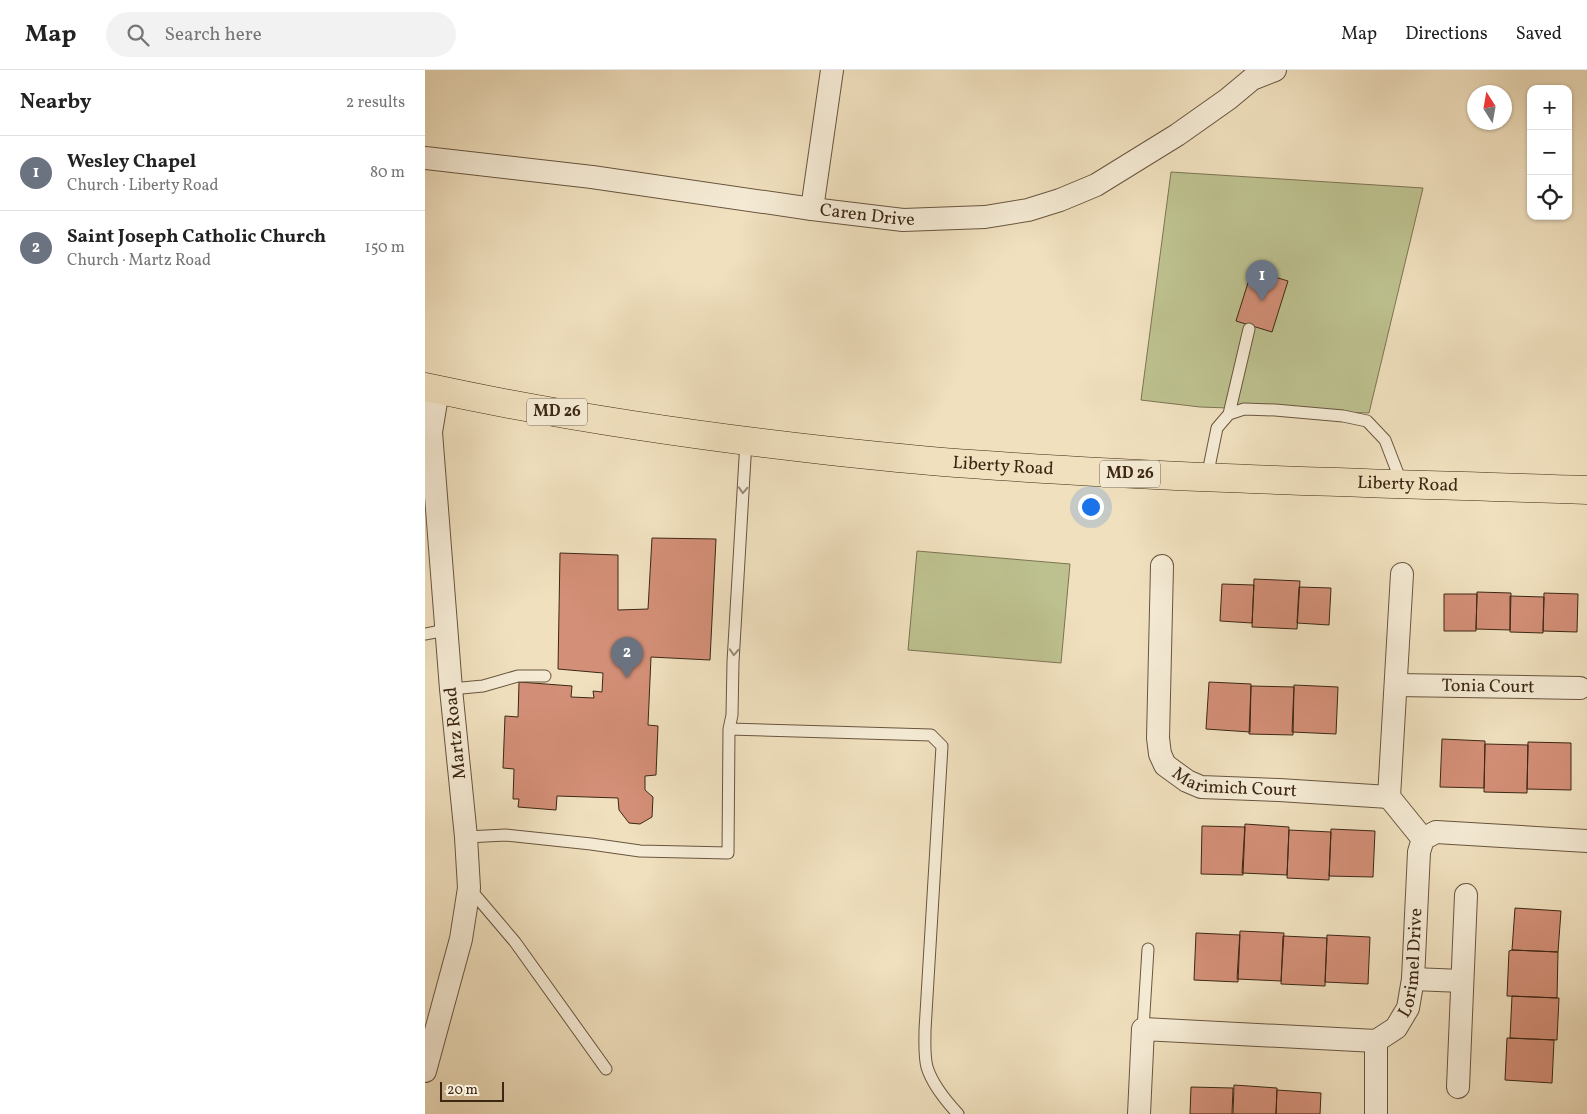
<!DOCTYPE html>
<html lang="en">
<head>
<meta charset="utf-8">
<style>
	body { margin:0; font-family:Vollkorn,serif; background:#f2f2f2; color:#222 }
	.controls { position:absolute; right:15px; top:15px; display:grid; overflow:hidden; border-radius:10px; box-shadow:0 1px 4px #0004 }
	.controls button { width:45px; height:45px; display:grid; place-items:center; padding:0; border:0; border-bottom:1px solid #e0e0e0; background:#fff; color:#222; font:25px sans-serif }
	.compass { position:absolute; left:1042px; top:15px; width:45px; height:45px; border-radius:50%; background:#fff; box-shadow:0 1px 4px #0004; rotate:349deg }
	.scale { position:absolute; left:15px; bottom:12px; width:64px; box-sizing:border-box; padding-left:5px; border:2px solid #3c2713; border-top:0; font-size:14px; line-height:18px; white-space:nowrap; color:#3c2713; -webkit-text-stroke:4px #f5ebd5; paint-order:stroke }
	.you { position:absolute; left:665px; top:436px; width:18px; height:18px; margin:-12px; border:4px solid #fff; border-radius:50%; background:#1a73e8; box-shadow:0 0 0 8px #1a73e833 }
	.badge { display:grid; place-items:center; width:32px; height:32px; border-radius:50%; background:#8f2418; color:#fff; font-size:16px; font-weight:700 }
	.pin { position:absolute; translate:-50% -41px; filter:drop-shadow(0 1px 2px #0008) }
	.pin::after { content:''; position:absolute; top:26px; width:18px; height:15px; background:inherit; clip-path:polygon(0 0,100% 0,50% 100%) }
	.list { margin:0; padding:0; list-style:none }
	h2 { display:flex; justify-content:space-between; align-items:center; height:65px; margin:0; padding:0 20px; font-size:21px }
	h2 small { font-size:16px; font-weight:400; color:#767676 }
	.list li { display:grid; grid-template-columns:32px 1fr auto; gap:15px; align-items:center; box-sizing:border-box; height:75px; padding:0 20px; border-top:1px solid #e0e0e0 }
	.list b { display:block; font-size:19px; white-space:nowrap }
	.list p { margin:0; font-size:16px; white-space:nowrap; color:#767676 }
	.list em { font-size:16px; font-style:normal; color:#767676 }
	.icon { flex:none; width:28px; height:28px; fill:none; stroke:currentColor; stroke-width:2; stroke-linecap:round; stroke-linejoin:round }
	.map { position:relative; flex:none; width:1162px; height:1044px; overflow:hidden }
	header { display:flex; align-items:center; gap:30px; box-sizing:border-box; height:70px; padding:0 25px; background:#fff; border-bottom:1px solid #e0e0e0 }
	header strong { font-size:24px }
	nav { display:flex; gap:28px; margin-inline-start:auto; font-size:18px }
	.search { width:350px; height:45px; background:#f2f2f2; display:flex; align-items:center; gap:12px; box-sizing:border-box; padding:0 18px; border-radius:28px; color:#767676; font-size:19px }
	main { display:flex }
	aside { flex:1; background:#fff }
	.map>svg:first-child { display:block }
	.green { fill:#bdc18f; stroke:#7c7451 }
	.building { fill:#d38f77; stroke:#3c2713 }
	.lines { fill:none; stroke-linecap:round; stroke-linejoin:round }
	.service-casing { stroke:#69553e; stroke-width:13 }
	.minor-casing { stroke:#69553e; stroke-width:24 }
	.primary-casing { stroke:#3c2713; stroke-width:29 }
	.service { stroke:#f5ebd5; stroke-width:11 }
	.minor { stroke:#f5ebd5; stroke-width:22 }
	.primary { stroke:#f0e0be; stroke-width:28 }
	.oneway { stroke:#988974 }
	.labels { text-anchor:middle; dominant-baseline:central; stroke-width:5; stroke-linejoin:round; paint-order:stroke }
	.shield { fill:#f5ebd5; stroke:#74624d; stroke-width:1 }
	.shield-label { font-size:16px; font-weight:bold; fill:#3c2713 }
	.street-label { font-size:18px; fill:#3c2713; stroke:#f5ebd5 }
</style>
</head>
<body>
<header>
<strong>Map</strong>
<div class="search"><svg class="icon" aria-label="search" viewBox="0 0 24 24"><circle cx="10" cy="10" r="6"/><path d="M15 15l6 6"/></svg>Search here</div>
<nav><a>Map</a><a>Directions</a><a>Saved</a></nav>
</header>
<main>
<aside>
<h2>Nearby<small>2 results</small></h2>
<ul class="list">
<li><span class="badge" style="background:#6b7280">1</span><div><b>Wesley Chapel</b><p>Church · Liberty Road</p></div><em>80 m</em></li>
<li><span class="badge" style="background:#6b7280">2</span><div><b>Saint Joseph Catholic Church</b><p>Church · Martz Road</p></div><em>150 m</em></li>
</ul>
</aside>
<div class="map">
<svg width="1162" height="1044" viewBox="0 0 1162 1044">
	<rect width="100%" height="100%" fill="#f0e0be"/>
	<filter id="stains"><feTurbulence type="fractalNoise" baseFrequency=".004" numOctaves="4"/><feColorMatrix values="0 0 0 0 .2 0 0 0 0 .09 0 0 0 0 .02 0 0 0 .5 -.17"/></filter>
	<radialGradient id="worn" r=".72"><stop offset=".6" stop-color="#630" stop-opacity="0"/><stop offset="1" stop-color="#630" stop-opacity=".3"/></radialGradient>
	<!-- green -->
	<path class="green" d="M 746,102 L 998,118 L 944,343 L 775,337 L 716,330 Z
		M 492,481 L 645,494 L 636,593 L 483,580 Z"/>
	<!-- building -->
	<path class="building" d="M 827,200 L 863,211 L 847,262 L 811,251 Z
		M 227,468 L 291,469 L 285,590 L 226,587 L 223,655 L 233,656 L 231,705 L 220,706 L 220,720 L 228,727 L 227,747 L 215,754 L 204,753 L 194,740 L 193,728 L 132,726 L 131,740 L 93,737 L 94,729 L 88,729 L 89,699 L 78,698 L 80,646 L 93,647 L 94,612 L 147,616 L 146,627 L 169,628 L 168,621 L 177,622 L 178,603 L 133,599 L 135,483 L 193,485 L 193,540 L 223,539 Z
		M 829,509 L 875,511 L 872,559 L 827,557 Z
		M 797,514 L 829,515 L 827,553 L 795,551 Z
		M 874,517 L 906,518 L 904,555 L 872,553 Z
		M 1052,522 L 1086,523 L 1085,560 L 1051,559 Z
		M 1119,523 L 1153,524 L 1152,562 L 1118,561 Z
		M 1019,524 L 1052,524 L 1051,561 L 1019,561 Z
		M 1085,526 L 1119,527 L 1118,563 L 1085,562 Z
		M 784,612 L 826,614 L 825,662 L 781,659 Z
		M 869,615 L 913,617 L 911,664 L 867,662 Z
		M 826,616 L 869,617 L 868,665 L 824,664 Z
		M 1017,669 L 1060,671 L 1059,718 L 1015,717 Z
		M 1103,672 L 1146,673 L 1146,720 L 1102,719 Z
		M 1060,674 L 1103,675 L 1102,723 L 1059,722 Z
		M 820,754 L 864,757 L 862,805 L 817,803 Z
		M 777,756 L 820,757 L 818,805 L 776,804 Z
		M 906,759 L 950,761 L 948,807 L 904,806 Z
		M 864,760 L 906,762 L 904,810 L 862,808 Z
		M 1090,838 L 1136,841 L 1133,882 L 1087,880 Z
		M 815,861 L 859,863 L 856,911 L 812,909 Z
		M 771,863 L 815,865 L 813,912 L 769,910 Z
		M 902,865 L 945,867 L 943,914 L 900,912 Z
		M 858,866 L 902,868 L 900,916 L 856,914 Z
		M 1087,880 L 1133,882 L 1132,928 L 1082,926 L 1084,881 Z
		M 1087,926 L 1134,928 L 1132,970 L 1085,968 Z
		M 1082,968 L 1129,970 L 1127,1013 L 1080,1010 Z
		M 809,1015 L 852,1018 L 851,1044 L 808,1044 Z
		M 766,1017 L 808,1018 L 807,1044 L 765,1044 Z
		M 852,1020 L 896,1023 L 895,1044 L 851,1044 Z"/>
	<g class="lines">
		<defs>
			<path id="service" d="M 804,344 L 819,339 L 850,340 L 918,346 L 942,351 L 960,370 L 977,414
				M 782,407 L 792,358 L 804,344 L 824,259
				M 0,564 L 21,560
				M 26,619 L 58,616 L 93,606 L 120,606
				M 304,659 L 506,665 L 517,676 L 500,960 C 500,972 499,986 502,997 C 507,1014 521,1031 533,1044
				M 41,767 L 81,765 L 166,774 L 215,781 L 303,783 L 304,659 L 307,645 L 308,592 L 321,371
				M 45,819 L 90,872 L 181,999
				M 718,959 L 723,879"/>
			<g id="minor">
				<path id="s1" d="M 0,88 L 167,107 L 387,139 L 478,150 L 560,147 L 603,140 L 635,130 L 671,115 L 752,65 L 803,29 L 827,9 L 850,0"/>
				<path d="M 387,139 L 407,0"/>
				<path id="s2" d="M 737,496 L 733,668 L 735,684 L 740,695 L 762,711 L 776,717 L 854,720 L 964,727"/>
				<path d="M 977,504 L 964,727 L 998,769"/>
				<path id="s3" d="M 971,615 L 1155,618"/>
				<path d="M 988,909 L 1037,911"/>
				<path d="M 0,1001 L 36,869 L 44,818 L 41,767 L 26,619 L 6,362 L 13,320"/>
				<path d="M 1033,1017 L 1041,825"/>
				<path id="s4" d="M 714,1044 L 718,959 L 951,971 L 971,958 L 983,938 L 988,909 L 994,782 L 998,769 L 1011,762 L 1162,771"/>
				<path d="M 951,1044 L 951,971"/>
			</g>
			<g id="primary">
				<path id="s5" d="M 0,317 C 134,346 270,366 406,381 C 453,386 499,391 546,394 C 751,409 957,413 1162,420"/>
			</g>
		</defs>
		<!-- service casing -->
		<use href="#service" class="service-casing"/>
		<!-- minor casing -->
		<use href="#minor" class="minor-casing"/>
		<!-- primary casing -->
		<use href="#primary" class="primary-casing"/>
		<!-- service -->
		<use href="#service" class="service"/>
		<!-- minor -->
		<use href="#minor" class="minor"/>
		<!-- primary -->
		<use href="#primary" class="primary"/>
	</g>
	<!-- one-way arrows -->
	<defs><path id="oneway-chevron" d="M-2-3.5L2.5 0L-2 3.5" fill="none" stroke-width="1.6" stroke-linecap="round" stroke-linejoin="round" transform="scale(1.25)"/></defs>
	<g class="oneway">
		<use href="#oneway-chevron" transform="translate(318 420) rotate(93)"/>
		<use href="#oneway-chevron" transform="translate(309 582) rotate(93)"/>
	</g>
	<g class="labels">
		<!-- shield labels -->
		<g class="shield">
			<rect x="102" y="328.5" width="60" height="27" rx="4"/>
			<rect x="675" y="390.5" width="60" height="27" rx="4"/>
		</g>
		<g class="shield-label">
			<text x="132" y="342">MD 26</text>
			<text x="705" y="404">MD 26</text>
		</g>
		<!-- street labels -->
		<g class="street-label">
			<text stroke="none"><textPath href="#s1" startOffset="446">Caren Drive</textPath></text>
			<text stroke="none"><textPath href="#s5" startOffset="584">Liberty Road</textPath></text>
			<text stroke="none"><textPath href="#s5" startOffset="989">Liberty Road</textPath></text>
			<text stroke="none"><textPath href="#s3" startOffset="92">Tonia Court</textPath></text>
			<text transform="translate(31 663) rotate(-96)">Martz Road</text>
			<text stroke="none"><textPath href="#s2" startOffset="275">Marimich Court</textPath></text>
			<text stroke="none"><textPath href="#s4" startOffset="411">Lorimel Drive</textPath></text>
		</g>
	</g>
	<rect width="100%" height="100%" filter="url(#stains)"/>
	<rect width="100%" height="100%" fill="url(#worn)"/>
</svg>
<div class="controls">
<button>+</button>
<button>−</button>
<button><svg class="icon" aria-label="locate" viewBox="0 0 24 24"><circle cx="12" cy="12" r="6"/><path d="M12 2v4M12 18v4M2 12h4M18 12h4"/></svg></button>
</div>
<svg class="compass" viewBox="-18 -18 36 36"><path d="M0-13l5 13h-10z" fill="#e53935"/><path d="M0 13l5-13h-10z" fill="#767676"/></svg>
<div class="scale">20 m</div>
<div class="you"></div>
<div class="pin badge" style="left:837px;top:231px;background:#6b7280">1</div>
<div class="pin badge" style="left:202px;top:608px;background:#6b7280">2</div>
</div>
</main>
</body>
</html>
